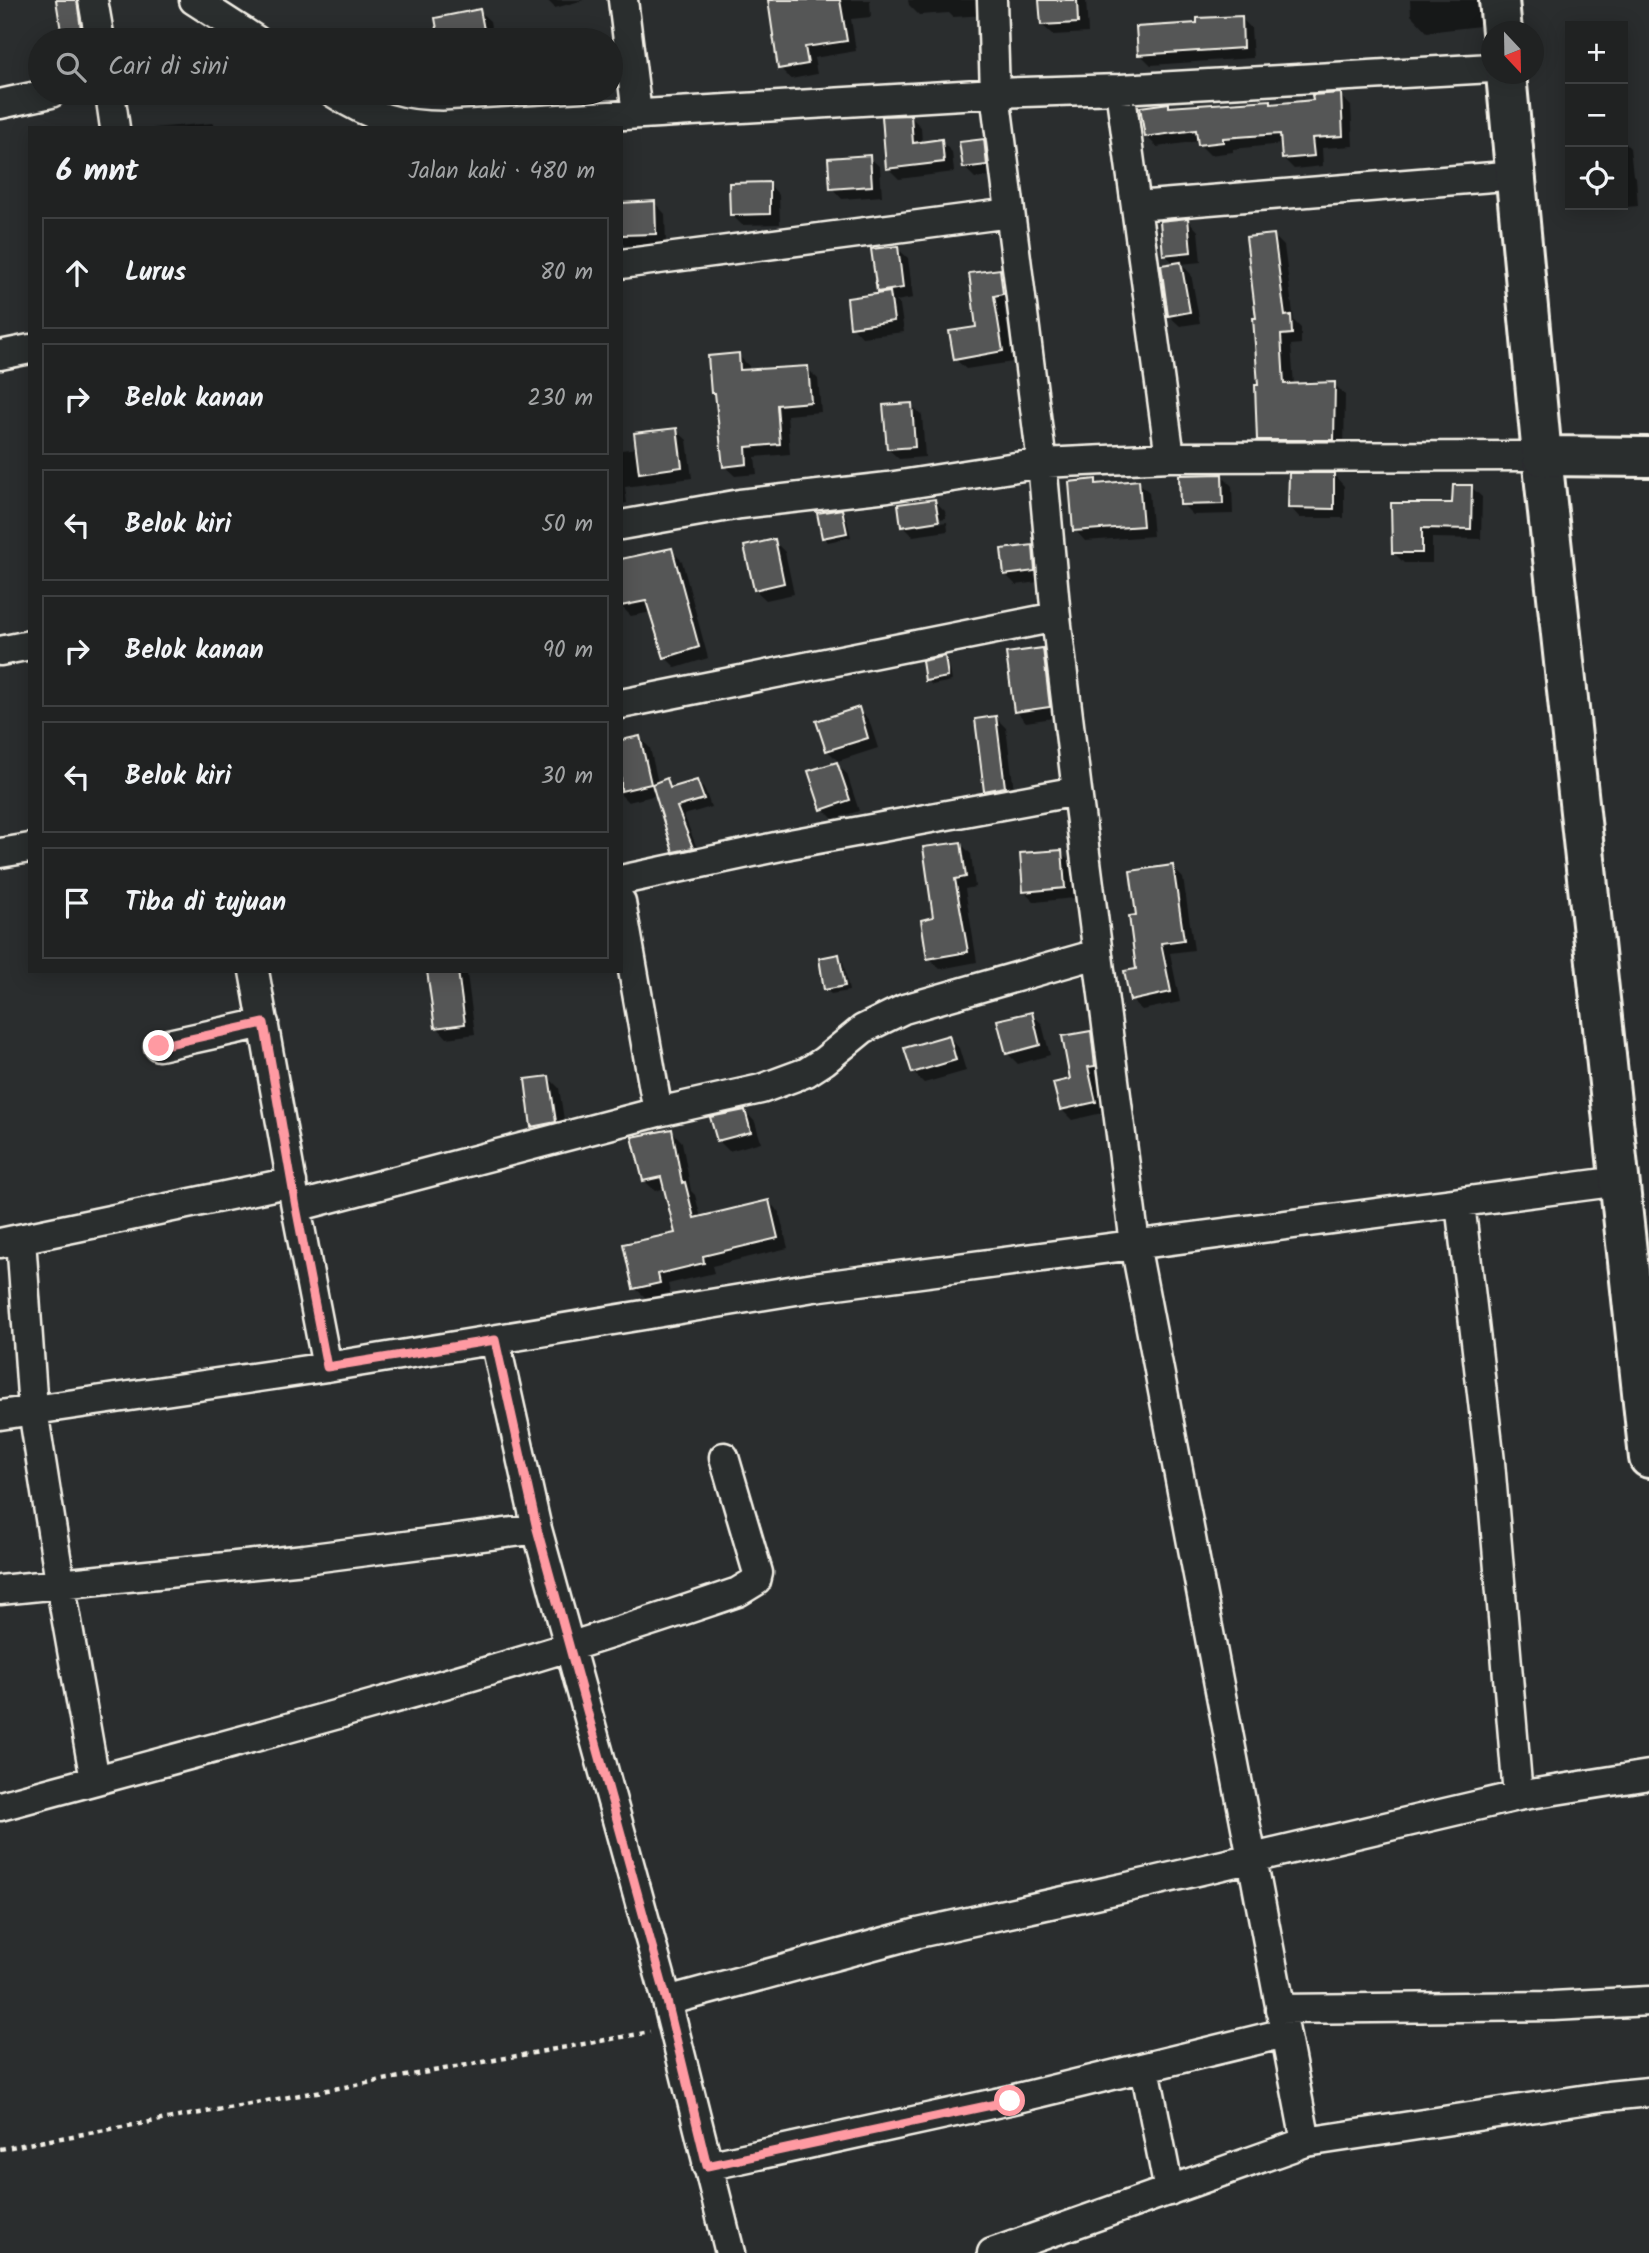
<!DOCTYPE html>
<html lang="id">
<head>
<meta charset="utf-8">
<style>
	body { margin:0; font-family:Kalam,sans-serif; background:#282a2a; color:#f1f3f6 }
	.controls { position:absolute; right:21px; top:21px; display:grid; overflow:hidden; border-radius:0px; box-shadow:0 4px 18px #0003 }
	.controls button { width:63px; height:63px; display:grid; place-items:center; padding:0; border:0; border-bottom:2px solid #3d3f40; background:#202222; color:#f1f3f6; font:35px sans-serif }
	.compass { position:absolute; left:1481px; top:21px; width:63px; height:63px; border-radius:50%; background:#202222; box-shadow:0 4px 18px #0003; rotate:158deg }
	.stop { position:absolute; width:21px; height:21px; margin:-16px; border:5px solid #ff9aa2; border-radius:50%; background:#fff }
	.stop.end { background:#ff9aa2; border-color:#fff; box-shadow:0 2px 7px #0008 }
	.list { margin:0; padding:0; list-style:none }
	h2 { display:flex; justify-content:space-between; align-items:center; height:91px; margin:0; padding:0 28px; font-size:30px }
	h2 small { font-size:23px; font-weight:400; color:#a2a4a5 }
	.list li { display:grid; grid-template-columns:46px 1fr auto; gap:21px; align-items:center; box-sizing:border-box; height:112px; margin:0 14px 14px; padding:0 14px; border:2px solid #3d3f40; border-radius:0px }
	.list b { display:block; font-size:26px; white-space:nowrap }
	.list em { font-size:23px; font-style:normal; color:#a2a4a5 }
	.icon { flex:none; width:38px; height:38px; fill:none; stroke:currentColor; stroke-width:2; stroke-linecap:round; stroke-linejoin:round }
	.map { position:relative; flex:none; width:1649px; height:2253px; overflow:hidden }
	.search { position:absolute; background:#202222; box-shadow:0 4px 18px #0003; left:28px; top:28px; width:595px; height:77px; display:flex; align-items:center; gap:18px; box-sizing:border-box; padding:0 24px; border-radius:38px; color:#a2a4a5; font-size:26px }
	.panel { position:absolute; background:#202222; box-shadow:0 4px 18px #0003; left:28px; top:126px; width:595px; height:847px; border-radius:0px }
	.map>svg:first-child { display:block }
	.shadow { fill:#0007 }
	.building { fill:#555756; stroke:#f4f1e8; stroke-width:2 }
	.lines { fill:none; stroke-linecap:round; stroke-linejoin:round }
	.street-casing { stroke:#f4f1e8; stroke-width:33 }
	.secondary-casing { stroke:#f4f1e8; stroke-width:44 }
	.primary-casing { stroke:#f4f1e8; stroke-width:44 }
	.path { stroke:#f4f1e8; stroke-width:4.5; stroke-dasharray:5 5; stroke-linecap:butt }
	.street { stroke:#2a2d2e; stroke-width:28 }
	.secondary { stroke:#2a2d2e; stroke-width:38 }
	.primary { stroke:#2a2d2e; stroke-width:38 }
	.route { stroke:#ff9aa2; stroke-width:9 }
</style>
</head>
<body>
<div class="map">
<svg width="1649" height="2253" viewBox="0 0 1649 2253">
	<rect width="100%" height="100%" fill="#2a2d2e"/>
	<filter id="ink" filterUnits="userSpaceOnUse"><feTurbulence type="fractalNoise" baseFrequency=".0143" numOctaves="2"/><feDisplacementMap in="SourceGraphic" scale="14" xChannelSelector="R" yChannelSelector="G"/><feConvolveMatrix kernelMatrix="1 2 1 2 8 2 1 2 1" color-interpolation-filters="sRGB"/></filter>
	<g filter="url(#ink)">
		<!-- shadow -->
		<path class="shadow" d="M 58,0 L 86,0 L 91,39 L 72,40 L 62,31 Z
			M 547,0 L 584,0 L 555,8 Z
			M 770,0 L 870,0 L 871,17 L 851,19 L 856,51 L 814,58 L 817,74 L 791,79 L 780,68 Z
			M 908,0 L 991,0 L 986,15 L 953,17 L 949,13 L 919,15 L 909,5 Z
			M 1041,0 L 1086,0 L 1088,33 L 1053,35 L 1042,25 Z
			M 1410,0 L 1477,0 L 1480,26 L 1427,32 L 1411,15 Z
			M 479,11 L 490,21 L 493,40 L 441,40 L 437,19 Z
			M 1241,18 L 1251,28 L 1253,58 L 1151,65 L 1140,54 L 1199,25 Z
			M 540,36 L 545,40 L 523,40 Z
			M 527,93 L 560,93 L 534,100 Z
			M 1340,95 L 1351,106 L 1353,146 L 1322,148 L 1323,166 L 1294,169 L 1284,159 L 1282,144 L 1233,149 L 1233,152 L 1210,155 L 1199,144 L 1199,141 L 1157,147 L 1146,136 L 1168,105 L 1172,109 L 1270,102 L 1273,105 L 1315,101 Z
			M 910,116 L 921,127 L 922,143 L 941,141 L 952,152 L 954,172 L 899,179 L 888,168 Z
			M 212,123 L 217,128 L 152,128 Z
			M 983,140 L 994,151 L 997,175 L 975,178 L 964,167 Z
			M 1623,141 L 1630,148 L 1633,175 L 1636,178 L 1638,206 L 1593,210 L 1588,205 L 1623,205 Z
			M 869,157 L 880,167 L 882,196 L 842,199 L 832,188 Z
			M 769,184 L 779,195 L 780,224 L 742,225 L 731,214 Z
			M 655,203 L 665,214 L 666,244 L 625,246 L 621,242 L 621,204 Z
			M 1188,220 L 1198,231 L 1201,262 L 1181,264 L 1191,274 L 1200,323 L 1180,326 L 1169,316 L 1175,264 L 1164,254 Z
			M 1273,235 L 1284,246 L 1294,321 L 1301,328 L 1301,344 L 1291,345 L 1294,385 L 1334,384 L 1345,395 L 1344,450 L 1270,450 L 1259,439 L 1258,319 Z
			M 897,248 L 908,258 L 913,298 L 896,301 L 900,305 L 904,332 L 862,337 L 852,326 L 883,295 L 878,291 Z
			M 999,271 L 1010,282 L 1013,305 L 1004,306 L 1013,362 L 966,369 L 955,359 L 978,328 Z
			M 738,355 L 749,366 L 749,372 L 807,368 L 818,379 L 821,412 L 787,415 L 790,454 L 755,457 L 757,474 L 735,476 L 724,466 L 717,397 L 712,392 Z
			M 911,405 L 922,415 L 925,457 L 899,459 L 888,449 Z
			M 676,430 L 687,440 L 692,478 L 625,487 L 627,503 L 621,504 L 621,450 L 638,448 Z
			M 1334,475 L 1344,486 L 1344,518 L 1300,518 L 1290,507 Z
			M 1222,476 L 1232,486 L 1233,514 L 1193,515 L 1182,504 Z
			M 1095,481 L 1100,485 L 1138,482 L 1149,492 L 1153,536 L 1085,541 L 1075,530 Z
			M 1471,487 L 1482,497 L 1481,539 L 1432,538 L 1432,563 L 1404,563 L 1393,552 L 1393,505 L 1454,504 Z
			M 935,501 L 945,511 L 946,518 L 909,524 L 909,527 L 947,522 L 948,531 L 913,536 L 903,526 Z
			M 841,511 L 846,516 L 851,537 L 828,542 L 823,537 Z
			M 774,541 L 785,552 L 794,594 L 766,600 L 755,590 Z
			M 1032,547 L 1043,558 L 1045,581 L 1016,585 L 1005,574 Z
			M 671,550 L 682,561 L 708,658 L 676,668 L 665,657 L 652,612 L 631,616 L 621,606 L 621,561 Z
			M 1042,650 L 1053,660 L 1060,717 L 1026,722 L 1016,711 Z
			M 944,658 L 949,663 L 952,681 L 932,685 L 927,680 Z
			M 858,709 L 869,720 L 878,748 L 838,761 L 827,750 Z
			M 996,718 L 1006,728 L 1015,798 L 996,801 L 986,790 Z
			M 640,738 L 650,748 L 658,783 L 666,780 L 675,789 L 697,782 L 705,790 L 711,807 L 684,815 L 700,856 L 683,859 L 674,851 L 657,795 L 628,802 L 621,795 L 621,742 Z
			M 836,764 L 847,774 L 859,811 L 833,819 L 823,809 Z
			M 960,843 L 971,854 L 975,887 L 965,889 L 977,962 L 940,969 L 929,958 L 935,919 Z
			M 1061,852 L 1072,863 L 1074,898 L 1035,902 L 1024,891 Z
			M 1172,867 L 1183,878 L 1194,950 L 1170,953 L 1180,1002 L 1142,1010 L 1131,1000 L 1138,970 L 1138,917 Z
			M 839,956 L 843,961 L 849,991 L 831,994 L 826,990 Z
			M 429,971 L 464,971 L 467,974 L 475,1034 L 447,1038 L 437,1027 Z
			M 1031,1013 L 1042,1024 L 1050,1055 L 1018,1064 L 1007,1053 Z
			M 1090,1033 L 1101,1044 L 1105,1076 L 1098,1078 L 1106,1112 L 1072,1120 L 1061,1109 Z
			M 949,1037 L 959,1048 L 966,1071 L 924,1083 L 913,1072 Z
			M 549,1078 L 559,1088 L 566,1132 L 544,1137 L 533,1126 Z
			M 745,1111 L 755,1122 L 761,1142 L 729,1151 L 718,1140 Z
			M 672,1131 L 682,1142 L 691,1191 L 695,1195 L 701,1218 L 769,1202 L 779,1212 L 788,1248 L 712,1266 L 714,1273 L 668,1284 L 670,1293 L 646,1298 L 635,1288 L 677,1234 L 665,1188 L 655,1191 L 644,1180 Z"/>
		<!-- building -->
		<path class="building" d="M 56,0 L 77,0 L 81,29 L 61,31 Z
			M 768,0 L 840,0 L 847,41 L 805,47 L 808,64 L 778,69 Z
			M 1039,0 L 1077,0 L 1078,23 L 1041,25 Z
			M 480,9 L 486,40 L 439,40 L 435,18 Z
			M 1242,16 L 1243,48 L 1138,55 L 1136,27 L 1197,23 L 1197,18 Z
			M 1341,93 L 1343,136 L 1312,138 L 1314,156 L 1282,159 L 1280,134 L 1223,138 L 1223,142 L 1198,145 L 1196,130 L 1145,137 L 1140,107 L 1169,103 L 1169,107 L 1271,100 L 1271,104 L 1313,100 L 1312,95 Z
			M 911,115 L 913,143 L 942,139 L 944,162 L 886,169 L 882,116 Z
			M 984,139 L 987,165 L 963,168 L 959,142 Z
			M 870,155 L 872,186 L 830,189 L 828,158 Z
			M 770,182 L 770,214 L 730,215 L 729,183 Z
			M 655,201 L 656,234 L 621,235 L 621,203 Z
			M 1188,218 L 1191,252 L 1163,255 L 1160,221 Z
			M 1274,234 L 1285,316 L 1291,315 L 1292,334 L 1281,335 L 1284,384 L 1335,382 L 1334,440 L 1257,440 L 1255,385 L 1258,385 L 1253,318 L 1256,318 L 1246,237 Z
			M 898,246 L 903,288 L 877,292 L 871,249 Z
			M 1181,262 L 1190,312 L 1168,316 L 1161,265 Z
			M 1000,269 L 1003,294 L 994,296 L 1003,351 L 954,360 L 949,331 L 976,327 L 969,273 Z
			M 890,292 L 894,321 L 850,327 L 847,298 Z
			M 739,353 L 740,370 L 808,366 L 811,402 L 777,405 L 780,444 L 746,447 L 747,464 L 723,467 L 715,393 L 711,393 L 708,356 Z
			M 912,403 L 915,447 L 887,449 L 883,405 Z
			M 677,428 L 682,467 L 639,473 L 634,433 Z
			M 1289,473 L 1334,473 L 1334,509 L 1288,508 Z
			M 1222,474 L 1223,504 L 1180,505 L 1179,475 Z
			M 1096,479 L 1096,484 L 1139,480 L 1143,526 L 1073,531 L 1069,482 Z
			M 1453,485 L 1472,485 L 1471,529 L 1422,528 L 1422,553 L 1392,553 L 1391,503 L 1452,503 Z
			M 935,499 L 939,521 L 901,527 L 898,504 Z
			M 842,509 L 847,533 L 822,538 L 817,513 Z
			M 775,539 L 784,583 L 754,590 L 744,546 Z
			M 1033,545 L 1035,571 L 1004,575 L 1001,549 Z
			M 672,548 L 699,647 L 664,658 L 646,601 L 621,606 L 621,559 Z
			M 1043,648 L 1050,707 L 1014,712 L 1006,653 Z
			M 945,656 L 948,677 L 925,681 L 922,661 Z
			M 859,707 L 868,738 L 826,751 L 816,721 Z
			M 996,716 L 1005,787 L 984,791 L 975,719 Z
			M 640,736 L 651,784 L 621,791 L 621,740 Z
			M 837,762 L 850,800 L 821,810 L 808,771 Z
			M 667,778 L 670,788 L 697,780 L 704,799 L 677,807 L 693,848 L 673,852 L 652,784 Z
			M 961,842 L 966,877 L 955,879 L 968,952 L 927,959 L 921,920 L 933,917 L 923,847 Z
			M 1062,850 L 1065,888 L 1023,892 L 1020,853 Z
			M 1173,865 L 1184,940 L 1161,943 L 1171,992 L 1130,1001 L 1124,971 L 1136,969 L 1129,916 L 1136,915 L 1130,871 Z
			M 839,954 L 845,986 L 824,990 L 819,958 Z
			M 427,971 L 458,971 L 465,1024 L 435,1028 Z
			M 1032,1012 L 1040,1045 L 1006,1054 L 997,1020 Z
			M 1091,1031 L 1095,1066 L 1088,1067 L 1096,1102 L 1060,1110 L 1053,1083 L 1070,1079 L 1062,1036 Z
			M 949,1035 L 956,1060 L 912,1073 L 904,1048 Z
			M 549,1076 L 556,1122 L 531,1127 L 525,1079 Z
			M 745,1110 L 751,1132 L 717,1141 L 710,1117 Z
			M 672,1129 L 682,1183 L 685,1182 L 694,1218 L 769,1200 L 778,1238 L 703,1256 L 704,1263 L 658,1274 L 660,1283 L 633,1289 L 623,1244 L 675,1233 L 661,1177 L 643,1181 L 632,1137 Z"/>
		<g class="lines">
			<defs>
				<path id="street" d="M 93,0 L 100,40
					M 194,0 L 256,40
					M 623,0 L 637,114
					M 992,0 L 995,93 L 1042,463 L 1056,617 L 1077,791 L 1135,1244 L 1306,2142
					M 1120,89 L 1170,457
					M 110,93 L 115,128
					M 334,93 C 371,117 399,126 443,126 L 995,93 L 1120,89 L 1492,68
					M 0,104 L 51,93
					M 1136,206 L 1517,175
					M 621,264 L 1010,213
					M 0,355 L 30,349
					M 621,525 L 740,504 L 888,487 L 1042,463 L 1170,457 L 1542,456
					M 0,651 L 30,645
					M 621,704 L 1056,617
					M 0,853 L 30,848
					M 621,880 L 790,844 L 1077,791
					M 621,902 L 658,1112
					M 254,971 L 296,1207 L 327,1367
					M 159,1046 L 264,1023
					M 1460,1203 L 1490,1462 L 1518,1796
					M 296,1207 L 658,1112 L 761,1089 L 807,1072 L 824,1061 L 863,1029 L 904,1009 L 1097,954
					M 21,1239 L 33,1410 L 60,1582 L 95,1780
					M 0,1243 L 292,1182
					M 495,1340 L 537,1529 L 667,2001 L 730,2253
					M 0,1415 L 327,1367 L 814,1287 L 1620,1181
					M 0,1590 L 305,1559 L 537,1529
					M 0,1806 C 247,1739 496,1675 738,1592 L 756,1581 L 758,1573 L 724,1457
					M 667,2001 L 918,1933 L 1146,1883 L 1518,1796 L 1649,1775
					M 1280,2009 L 1553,2006 L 1649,2001
					M 1145,2068 L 1169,2191
					M 707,2166 L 1010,2100 L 1285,2033
					M 992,2253 L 1306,2142 L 1608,2096 L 1649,2092"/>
				<path id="secondary" d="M 1542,456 L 1649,1458"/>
				<path id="primary" d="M 1499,0 L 1502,32
					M 1506,74 L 1542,456 L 1649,457"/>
			</defs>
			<!-- street casing -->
			<use href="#street" class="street-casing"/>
			<!-- secondary casing -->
			<use href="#secondary" class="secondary-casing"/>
			<!-- primary casing -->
			<use href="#primary" class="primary-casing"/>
			<!-- path -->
			<path class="path" d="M 0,2149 L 650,2032"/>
			<!-- street -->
			<use href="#street" class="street"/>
			<!-- secondary -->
			<use href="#secondary" class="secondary"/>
			<!-- primary -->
			<use href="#primary" class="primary"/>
		</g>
	</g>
	<g class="lines" filter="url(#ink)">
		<!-- route -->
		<path class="route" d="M 159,1046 L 264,1023 L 296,1207 L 327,1367 L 495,1340 L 537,1529 L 667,2001 L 707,2166 L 1010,2101"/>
	</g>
</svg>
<div class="controls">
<button>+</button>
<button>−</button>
<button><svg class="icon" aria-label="locate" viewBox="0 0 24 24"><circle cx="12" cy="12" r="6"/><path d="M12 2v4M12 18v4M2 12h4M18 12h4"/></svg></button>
</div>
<svg class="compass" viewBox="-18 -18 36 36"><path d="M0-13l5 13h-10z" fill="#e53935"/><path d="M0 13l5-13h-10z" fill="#a2a4a5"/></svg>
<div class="stop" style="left:1010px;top:2101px"></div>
<div class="stop end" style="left:159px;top:1046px"></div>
<div class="search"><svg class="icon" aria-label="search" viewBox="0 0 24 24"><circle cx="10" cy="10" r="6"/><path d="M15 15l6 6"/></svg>Cari di sini</div>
<section class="panel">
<h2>6 mnt<small>Jalan kaki · 480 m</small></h2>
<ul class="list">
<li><svg class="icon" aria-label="ahead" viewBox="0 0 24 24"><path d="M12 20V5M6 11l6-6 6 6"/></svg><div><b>Lurus</b></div><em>80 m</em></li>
<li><svg class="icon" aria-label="right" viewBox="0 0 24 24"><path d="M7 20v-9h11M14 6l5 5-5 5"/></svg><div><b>Belok kanan</b></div><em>230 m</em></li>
<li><svg class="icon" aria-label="left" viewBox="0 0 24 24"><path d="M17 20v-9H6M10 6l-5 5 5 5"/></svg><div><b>Belok kiri</b></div><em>50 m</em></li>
<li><svg class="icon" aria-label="right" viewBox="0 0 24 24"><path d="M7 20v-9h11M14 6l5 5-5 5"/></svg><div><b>Belok kanan</b></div><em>90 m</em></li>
<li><svg class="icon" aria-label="left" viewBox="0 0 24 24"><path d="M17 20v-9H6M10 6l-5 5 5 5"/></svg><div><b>Belok kiri</b></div><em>30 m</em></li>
<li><svg class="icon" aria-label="arrive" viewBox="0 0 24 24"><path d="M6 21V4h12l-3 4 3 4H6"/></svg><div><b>Tiba di tujuan</b></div></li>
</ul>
</section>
</div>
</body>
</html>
